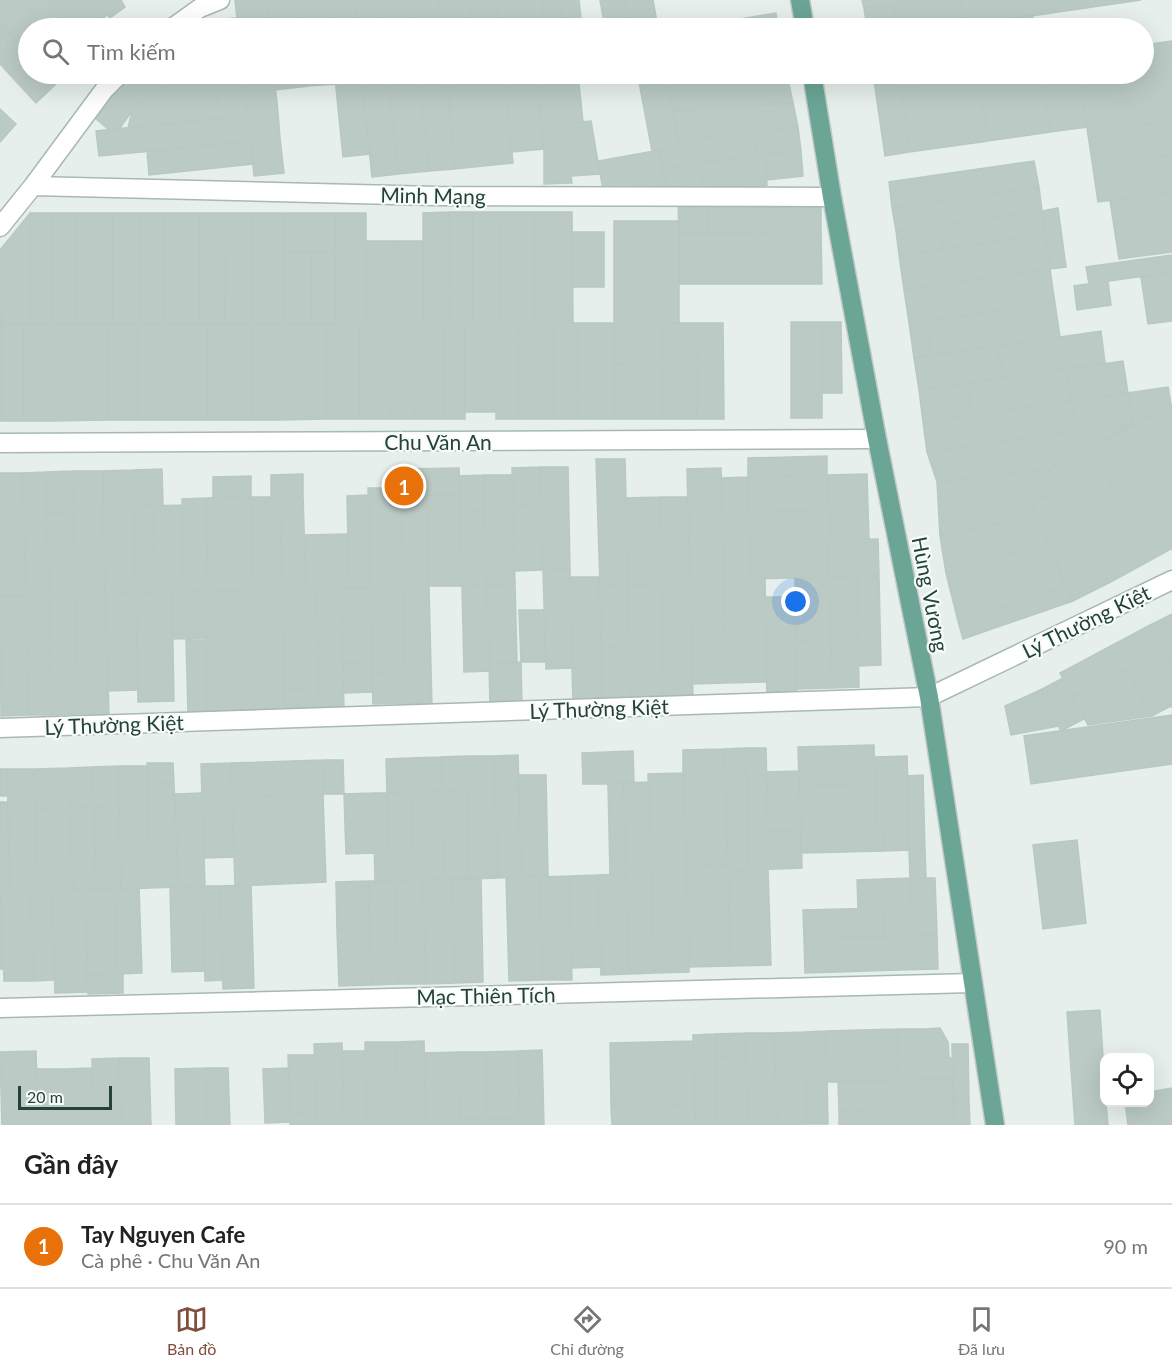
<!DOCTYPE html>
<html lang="vi">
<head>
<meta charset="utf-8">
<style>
	body { margin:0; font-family:Lato,sans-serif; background:#f6f6f6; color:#222 }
	.controls { position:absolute; right:18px; bottom:18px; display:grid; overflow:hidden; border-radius:12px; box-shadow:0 6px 24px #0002 }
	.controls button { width:54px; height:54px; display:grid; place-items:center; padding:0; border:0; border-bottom:2px solid #e0e0e0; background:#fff; color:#222; font:30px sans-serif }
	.scale { position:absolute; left:18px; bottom:15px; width:94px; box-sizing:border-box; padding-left:6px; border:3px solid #24423a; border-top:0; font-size:16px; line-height:21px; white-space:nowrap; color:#24423a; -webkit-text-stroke:4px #f7fbf9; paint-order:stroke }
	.you { position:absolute; left:796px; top:602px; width:21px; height:21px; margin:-15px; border:4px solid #fff; border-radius:50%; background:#1a73e8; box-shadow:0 0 0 9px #1a73e833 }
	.badge { display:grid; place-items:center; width:39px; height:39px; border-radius:50%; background:#804e3d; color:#fff; font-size:20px; font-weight:700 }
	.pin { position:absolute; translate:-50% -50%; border:3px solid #fff; box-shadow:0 2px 6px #0006 }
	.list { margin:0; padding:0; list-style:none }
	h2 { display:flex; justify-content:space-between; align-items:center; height:78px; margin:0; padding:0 24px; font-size:26px }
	h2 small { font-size:20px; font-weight:400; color:#767676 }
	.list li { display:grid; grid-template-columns:39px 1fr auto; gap:18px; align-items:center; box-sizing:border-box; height:84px; padding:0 24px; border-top:2px solid #e0e0e0 }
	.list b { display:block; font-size:22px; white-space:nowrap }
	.list p { margin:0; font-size:20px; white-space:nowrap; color:#767676 }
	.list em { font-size:20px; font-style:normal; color:#767676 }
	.icon { flex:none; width:33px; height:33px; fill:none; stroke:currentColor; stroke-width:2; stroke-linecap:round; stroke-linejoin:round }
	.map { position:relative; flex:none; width:1172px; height:1125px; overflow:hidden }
	.search { position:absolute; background:#fff; box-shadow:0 6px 24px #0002; left:18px; right:18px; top:18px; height:66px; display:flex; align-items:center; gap:15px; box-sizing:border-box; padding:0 21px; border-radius:33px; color:#767676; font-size:22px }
	.sheet { height:162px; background:#fff }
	nav { display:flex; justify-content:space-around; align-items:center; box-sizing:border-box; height:84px; border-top:2px solid #e0e0e0; background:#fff; font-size:16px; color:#767676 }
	nav a { display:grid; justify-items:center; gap:3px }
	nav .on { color:#804e3d }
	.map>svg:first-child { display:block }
	.building { fill:#bbcac4; stroke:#b8c9c2; stroke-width:1.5 }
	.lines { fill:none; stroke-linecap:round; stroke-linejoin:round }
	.minor-casing { stroke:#a8b8b2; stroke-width:21 }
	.major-casing { stroke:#c2cac8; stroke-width:21 }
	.minor { stroke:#fff; stroke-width:18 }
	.major { stroke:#6aa596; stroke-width:18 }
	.labels { text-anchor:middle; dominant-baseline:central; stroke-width:4.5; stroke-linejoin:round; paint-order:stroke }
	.street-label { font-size:21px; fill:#24423a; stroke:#f7fbf9 }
</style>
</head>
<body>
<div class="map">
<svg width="1172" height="1125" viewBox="0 0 1172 1125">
	<rect width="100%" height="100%" fill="#e6efeb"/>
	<!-- building -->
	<path class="building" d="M 0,0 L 18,0 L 45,28 L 28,28 L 28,53 L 0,23 Z
		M 18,0 L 63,0 L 89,28 L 45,28 Z
		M 63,0 L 95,0 L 107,15 L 93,28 L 89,28 Z
		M 95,0 L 121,0 L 125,7 L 110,18 Z
		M 235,0 L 266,0 L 269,28 L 238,28 Z
		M 266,0 L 300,0 L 303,28 L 269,28 Z
		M 300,0 L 327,0 L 330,28 L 303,28 Z
		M 327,0 L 354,0 L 357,28 L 330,28 Z
		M 354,0 L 380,0 L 383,28 L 357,28 Z
		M 380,0 L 412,0 L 415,28 L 383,28 Z
		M 412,0 L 439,0 L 441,28 L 415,28 Z
		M 439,0 L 469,0 L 472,28 L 441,28 Z
		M 469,0 L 496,0 L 499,28 L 472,28 Z
		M 496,0 L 542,0 L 545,28 L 499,28 Z
		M 542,0 L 560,0 L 563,28 L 545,28 Z
		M 560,0 L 579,0 L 582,28 L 563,28 Z
		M 600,0 L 624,0 L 630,28 L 605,28 Z
		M 624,0 L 653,0 L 658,28 L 630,28 Z
		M 862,0 L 914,0 L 915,1 L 864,8 Z
		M 923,0 L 961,0 L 964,25 L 939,28 L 898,28 L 894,4 Z
		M 961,0 L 1050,0 L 1052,13 L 964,25 Z
		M 1050,0 L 1141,0 L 1052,13 Z
		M 894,4 L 898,28 L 867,28 L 864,8 Z
		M 776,13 L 778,28 L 686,28 Z
		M 1033,15 L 1035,28 L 1010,28 L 1008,19 Z
		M 237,18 L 238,28 L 210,28 L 209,20 Z
		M 1008,19 L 1010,28 L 939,28 L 964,25 Z
		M 0,23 L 28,53 L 28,74 L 48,74 L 57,83 L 36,103 L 0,64 Z
		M 1172,41 L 1172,75 L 1117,80 L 1113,74 L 1144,74 L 1144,45 Z
		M 132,74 L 154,74 L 167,86 L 158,91 L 132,111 L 120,128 L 109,130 L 95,118 L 123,82 Z
		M 154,74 L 215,74 L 215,77 L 183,78 L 167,86 Z
		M 215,74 L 243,74 L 247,116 L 219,119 Z
		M 243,74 L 274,74 L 278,113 L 247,116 Z
		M 274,74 L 307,74 L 308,86 L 276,90 Z
		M 307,74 L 335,74 L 336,84 L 308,86 Z
		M 376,74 L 388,74 L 398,174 L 372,177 L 361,75 Z
		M 388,74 L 419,74 L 420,80 L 389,83 Z
		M 419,74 L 446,74 L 447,78 L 420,80 Z
		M 446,74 L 504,74 L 513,163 L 455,169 Z
		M 504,74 L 536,74 L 544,149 L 512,152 Z
		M 536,74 L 578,74 L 583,122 L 541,126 Z
		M 638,74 L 666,74 L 667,77 L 639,82 Z
		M 687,74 L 787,74 L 793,103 L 673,111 L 667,77 Z
		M 873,74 L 899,74 L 910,152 L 885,156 Z
		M 899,74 L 940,74 L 941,82 L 901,88 Z
		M 940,74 L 1002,74 L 941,82 Z
		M 1002,74 L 1041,74 L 1050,132 L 988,141 L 979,77 Z
		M 1041,74 L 1079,74 L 1087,127 L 1050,132 Z
		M 1079,74 L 1113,74 L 1172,187 L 1172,192 L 1098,202 Z
		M 361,75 L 370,154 L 343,157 L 335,78 Z
		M 1172,75 L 1172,122 L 1140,125 L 1117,80 Z
		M 215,77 L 219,119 L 128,128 L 132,111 L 158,91 L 183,78 Z
		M 667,77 L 679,146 L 652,151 L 639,82 Z
		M 979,77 L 988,141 L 910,152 L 901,88 Z
		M 447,78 L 455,169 L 429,171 L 420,80 Z
		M 420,80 L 429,171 L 398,174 L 389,83 Z
		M 793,103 L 798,127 L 678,140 L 673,111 Z
		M 0,109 L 16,124 L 0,142 Z
		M 278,113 L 280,138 L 185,148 L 183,122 Z
		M 591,121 L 600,174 L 571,176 L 572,183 L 544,184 L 544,149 L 541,126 Z
		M 183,122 L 185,148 L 99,156 L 96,131 Z
		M 1172,122 L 1172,155 L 1156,157 L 1140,125 Z
		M 798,127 L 801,151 L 757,155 L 754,132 Z
		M 754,132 L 757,155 L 663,169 L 659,150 L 679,146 L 678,140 Z
		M 280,138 L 284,173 L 254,176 L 251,141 Z
		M 251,141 L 253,164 L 149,175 L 147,151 Z
		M 659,150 L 665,185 L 604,196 L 598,161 Z
		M 801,151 L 803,176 L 767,180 L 766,154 Z
		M 766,154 L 767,185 L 704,193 L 700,163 Z
		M 1172,155 L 1172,187 L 1156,157 Z
		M 1034,161 L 1039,187 L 892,208 L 889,182 Z
		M 700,163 L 704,193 L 667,194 L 663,169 Z
		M 1039,187 L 1042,211 L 896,231 L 892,208 Z
		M 1172,192 L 1172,252 L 1119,259 L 1110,201 Z
		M 821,198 L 821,232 L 707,232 L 707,199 Z
		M 678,199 L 707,199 L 707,232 L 679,233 Z
		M 1058,208 L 1066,267 L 1050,269 L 1042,211 Z
		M 1042,211 L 1045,234 L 944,249 L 940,225 Z
		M 449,212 L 450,323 L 423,323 L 423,213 Z
		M 449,212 L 473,212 L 473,323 L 450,323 Z
		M 473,212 L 499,212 L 500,323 L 473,323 Z
		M 499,212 L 534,212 L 534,323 L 500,323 Z
		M 534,212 L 572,212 L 573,323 L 534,323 Z
		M 30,213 L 30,324 L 2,324 L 0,313 L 0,250 Z
		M 30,213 L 53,213 L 53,324 L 30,324 Z
		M 53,213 L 77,213 L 77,324 L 53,324 Z
		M 77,213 L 113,213 L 113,324 L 77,324 Z
		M 113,213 L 140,213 L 140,324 L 113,324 Z
		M 140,213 L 165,213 L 165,324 L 140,324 Z
		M 165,213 L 199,213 L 199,324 L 165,324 Z
		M 199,213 L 224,213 L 225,324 L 199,324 Z
		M 224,213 L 252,213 L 252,324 L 225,324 Z
		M 252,213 L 283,213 L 284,324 L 252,324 Z
		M 283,213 L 335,213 L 335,252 L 283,252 Z
		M 335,213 L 366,213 L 366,323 L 335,324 Z
		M 614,221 L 648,221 L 648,323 L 614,323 Z
		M 648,221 L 679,221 L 679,323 L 648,323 Z
		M 940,225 L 944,249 L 899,255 L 896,231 Z
		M 572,232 L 604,232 L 604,287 L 573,287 Z
		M 821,232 L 822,284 L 679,284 L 679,233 Z
		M 1045,234 L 1050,269 L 904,290 L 899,255 Z
		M 366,241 L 397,241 L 398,323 L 366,323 Z
		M 397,241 L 423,241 L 423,323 L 398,323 Z
		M 283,252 L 311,252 L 311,324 L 284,324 Z
		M 311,252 L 335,252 L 335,324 L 311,324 Z
		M 1172,255 L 1172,272 L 1089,284 L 1086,267 Z
		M 1050,269 L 1055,303 L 909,323 L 904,290 Z
		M 1172,272 L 1172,321 L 1148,324 L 1141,277 Z
		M 1108,281 L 1111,305 L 1077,310 L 1074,286 Z
		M 1055,303 L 1060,337 L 931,355 L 926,321 Z
		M 0,313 L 2,324 L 2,421 L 0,421 Z
		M 926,321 L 931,355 L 914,358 L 909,323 Z
		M 791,322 L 822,322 L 822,418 L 791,418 Z
		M 822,322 L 841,322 L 842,393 L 822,393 Z
		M 359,323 L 359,419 L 326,419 L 326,324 Z
		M 359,323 L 389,323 L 390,419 L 359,419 Z
		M 389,323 L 413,323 L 414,419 L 390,419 Z
		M 413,323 L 443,323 L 443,419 L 414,419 Z
		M 443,323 L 465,323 L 465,419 L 443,419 Z
		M 465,323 L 496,323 L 496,412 L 465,412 Z
		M 496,323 L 518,323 L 519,419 L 496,419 Z
		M 518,323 L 554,323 L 554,419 L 519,419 Z
		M 554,323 L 577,323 L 578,419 L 554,419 Z
		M 577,323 L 614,323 L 614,419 L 578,419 Z
		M 614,323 L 662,323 L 662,363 L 614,364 Z
		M 662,323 L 696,323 L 697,419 L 662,419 Z
		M 696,323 L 723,323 L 724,419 L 697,419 Z
		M 2,324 L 23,324 L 23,421 L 2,421 Z
		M 23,324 L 53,324 L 54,421 L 23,421 Z
		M 53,324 L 107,324 L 107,420 L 54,421 Z
		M 107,324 L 138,324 L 138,420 L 107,420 Z
		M 138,324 L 168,324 L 168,420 L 138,420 Z
		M 168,324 L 207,324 L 207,420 L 168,420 Z
		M 207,324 L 251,324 L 251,420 L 207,420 Z
		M 251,324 L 280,324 L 280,420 L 251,420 Z
		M 280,324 L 326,324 L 326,419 L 280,420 Z
		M 1101,331 L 1105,363 L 1003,378 L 998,346 Z
		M 998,346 L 1003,378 L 919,390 L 914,358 Z
		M 1123,361 L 1128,393 L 1072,401 L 1067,369 Z
		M 662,363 L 662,419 L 614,419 L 614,364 Z
		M 1067,369 L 1072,401 L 971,415 L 967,383 Z
		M 967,383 L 971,415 L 923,422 L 919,390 Z
		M 1168,387 L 1171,404 L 1133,425 L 1128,393 Z
		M 1128,393 L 1132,423 L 1076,431 L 1072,401 Z
		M 1072,401 L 1076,431 L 927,452 L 923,422 Z
		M 1171,404 L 1172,405 L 1172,456 L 1150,415 Z
		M 1150,415 L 1172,456 L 1172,549 L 1169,550 L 1109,437 Z
		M 1132,423 L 1133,425 L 1048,469 L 937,482 L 927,452 Z
		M 1109,437 L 1169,550 L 1151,560 L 1090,447 Z
		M 1090,447 L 1151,560 L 1109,583 L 1048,469 Z
		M 827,456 L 827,475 L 748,477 L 748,458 Z
		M 596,459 L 625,459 L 628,585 L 600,586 Z
		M 540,467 L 541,505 L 513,506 L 512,468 Z
		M 540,467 L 568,467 L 570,569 L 543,570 Z
		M 459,468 L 460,495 L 401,496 L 400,469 Z
		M 721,468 L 724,580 L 690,581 L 687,469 Z
		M 162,469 L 163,505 L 134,506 L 133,470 Z
		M 1048,469 L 1059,490 L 1031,504 L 1036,515 L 940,536 L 937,482 Z
		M 133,470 L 134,506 L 103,507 L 103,471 Z
		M 72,471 L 73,512 L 47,513 L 46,472 Z
		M 72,471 L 103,471 L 103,507 L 73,507 Z
		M 46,472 L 47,523 L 24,524 L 23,473 Z
		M 0,473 L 23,473 L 24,517 L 0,517 Z
		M 303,474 L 303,496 L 271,497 L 271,475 Z
		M 867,474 L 868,509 L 828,510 L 827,475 Z
		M 484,475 L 485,511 L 460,512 L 459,476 Z
		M 484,475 L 512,475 L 515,584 L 486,585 Z
		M 827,475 L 828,510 L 749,512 L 748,477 Z
		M 251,476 L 251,497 L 213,498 L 213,477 Z
		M 748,477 L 750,579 L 724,580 L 722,478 Z
		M 368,488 L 401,488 L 403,587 L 370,588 Z
		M 1059,490 L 1109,583 L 1073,601 L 1031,504 Z
		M 368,495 L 370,588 L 349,588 L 347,496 Z
		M 427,495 L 429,586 L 403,587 L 401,496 Z
		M 427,495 L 460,495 L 462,586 L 429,586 Z
		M 303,496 L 306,589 L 282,590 L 280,497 Z
		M 251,497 L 253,590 L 208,591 L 206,498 Z
		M 251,497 L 280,497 L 282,590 L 253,590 Z
		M 660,497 L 662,584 L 628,585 L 626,498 Z
		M 660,497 L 688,497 L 690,581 L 662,581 Z
		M 206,498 L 208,591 L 184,592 L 182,499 Z
		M 182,505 L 184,592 L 155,592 L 153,506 Z
		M 541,505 L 543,570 L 515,571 L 513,506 Z
		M 134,506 L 136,593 L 105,594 L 103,507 Z
		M 134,506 L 153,506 L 155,592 L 136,593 Z
		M 73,507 L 103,507 L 105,594 L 75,595 Z
		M 868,509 L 869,539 L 831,540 L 830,510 Z
		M 830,510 L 831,540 L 750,542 L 749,512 Z
		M 485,511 L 486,585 L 462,586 L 460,512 Z
		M 73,512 L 75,595 L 49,595 L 47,513 Z
		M 1036,515 L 1048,543 L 946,573 L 940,536 Z
		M 0,517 L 24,517 L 26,596 L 0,596 Z
		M 47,523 L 49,595 L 26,596 L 24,524 Z
		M 348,534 L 349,588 L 306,589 L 304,535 Z
		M 878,539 L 879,576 L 829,577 L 828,540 Z
		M 828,540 L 829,577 L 750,579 L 750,542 Z
		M 1048,543 L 1066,587 L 958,621 L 946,573 Z
		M 570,569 L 572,668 L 546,669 L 543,570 Z
		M 857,576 L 879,576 L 881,665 L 859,666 Z
		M 857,576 L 859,687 L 832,688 L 829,577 Z
		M 570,577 L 599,577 L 602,667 L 572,668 Z
		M 829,577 L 831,640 L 796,641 L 795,578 Z
		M 750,579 L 765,579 L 767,682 L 726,683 L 724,580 Z
		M 724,580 L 726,683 L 692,684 L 690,581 Z
		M 662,581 L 690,581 L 693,696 L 664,696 Z
		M 515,584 L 517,662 L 489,663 L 487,585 Z
		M 662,584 L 664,696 L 630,697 L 628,585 Z
		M 487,585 L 489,671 L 464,672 L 462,586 Z
		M 628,585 L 629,646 L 601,647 L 600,586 Z
		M 429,586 L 432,707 L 406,707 L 403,587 Z
		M 403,587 L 405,672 L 372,673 L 370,588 Z
		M 1066,587 L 1073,601 L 963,639 L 958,621 Z
		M 341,588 L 343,678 L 319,678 L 316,589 Z
		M 341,588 L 370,588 L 372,662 L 343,663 Z
		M 316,589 L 319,688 L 285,689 L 282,590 Z
		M 282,590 L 285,710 L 207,712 L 205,591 Z
		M 205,591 L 206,638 L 173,639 L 172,592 Z
		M 172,592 L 174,701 L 138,702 L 136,593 Z
		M 136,593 L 138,690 L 108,691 L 105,594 Z
		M 105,594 L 109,714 L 78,714 L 75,595 Z
		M 49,595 L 51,715 L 28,715 L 26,596 Z
		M 49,595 L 75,595 L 78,714 L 51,715 Z
		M 0,596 L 26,596 L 28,715 L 1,716 Z
		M 765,597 L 795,597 L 797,698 L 767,699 Z
		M 519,610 L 544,610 L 545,662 L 521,662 Z
		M 1172,614 L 1172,646 L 1163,650 L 1150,625 Z
		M 1150,625 L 1163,650 L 1073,697 L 1060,673 Z
		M 186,640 L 206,640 L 207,712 L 188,713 Z
		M 831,640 L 832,688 L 797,689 L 796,641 Z
		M 629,646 L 630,697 L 602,698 L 601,647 Z
		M 1172,646 L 1172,666 L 1163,650 Z
		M 1163,650 L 1172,666 L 1172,678 L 1160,684 L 1146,659 Z
		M 1146,659 L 1171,706 L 1152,716 L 1127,669 Z
		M 372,662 L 373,692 L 343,693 L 343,663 Z
		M 521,662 L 522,705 L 490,705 L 489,663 Z
		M 602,667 L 602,703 L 573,703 L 572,668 Z
		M 1127,669 L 1136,685 L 1082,714 L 1073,697 Z
		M 405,672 L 406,703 L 373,704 L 372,673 Z
		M 319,678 L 343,678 L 344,707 L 320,708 Z
		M 1063,678 L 1075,700 L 1051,712 L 1040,690 Z
		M 1172,678 L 1172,708 L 1160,684 Z
		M 1136,685 L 1152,716 L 1088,725 L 1082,714 Z
		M 319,688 L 320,708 L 285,708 L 285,689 Z
		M 1040,690 L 1059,726 L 1011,735 L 1005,706 Z
		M 1075,700 L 1084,719 L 1061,731 L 1051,712 Z
		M 1172,715 L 1172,764 L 1031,784 L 1024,736 Z
		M 874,745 L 875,784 L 799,786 L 798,747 Z
		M 746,748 L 747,771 L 725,772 L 724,749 Z
		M 746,748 L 766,748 L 768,832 L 748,832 Z
		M 724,749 L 725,772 L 683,773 L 683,750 Z
		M 633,751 L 634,783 L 583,784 L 582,753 Z
		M 518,755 L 519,789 L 495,789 L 494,756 Z
		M 466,756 L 467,790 L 442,791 L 441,757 Z
		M 466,756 L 494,756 L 495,789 L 467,790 Z
		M 907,756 L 909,827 L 877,828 L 875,757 Z
		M 441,757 L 442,791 L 411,792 L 410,758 Z
		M 410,758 L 411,792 L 387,793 L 386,759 Z
		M 323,760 L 343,760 L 344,794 L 323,794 Z
		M 323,760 L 323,794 L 232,797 L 231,763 Z
		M 147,763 L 173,763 L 174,783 L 148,784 Z
		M 231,763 L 232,797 L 202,798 L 201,764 Z
		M 118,766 L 147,766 L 148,813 L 119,814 Z
		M 118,766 L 119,806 L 94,807 L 92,767 Z
		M 92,767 L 94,807 L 70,808 L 69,768 Z
		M 69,768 L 70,808 L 35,809 L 34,769 Z
		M 0,769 L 7,769 L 8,796 L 0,796 Z
		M 7,769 L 34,769 L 38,891 L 10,892 Z
		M 747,771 L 749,870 L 728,870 L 725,772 Z
		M 799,771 L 801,830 L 768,832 L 767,772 Z
		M 725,772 L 728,865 L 687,866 L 683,773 Z
		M 683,773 L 687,866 L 651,867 L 648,774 Z
		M 518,775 L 546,775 L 548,876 L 521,877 Z
		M 923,775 L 925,850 L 909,850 L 907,776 Z
		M 648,782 L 651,867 L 626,868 L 623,783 Z
		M 174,783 L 178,887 L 150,888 L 148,784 Z
		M 623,783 L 626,874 L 610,875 L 608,784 Z
		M 875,784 L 877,828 L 801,830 L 799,786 Z
		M 495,789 L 498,878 L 469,879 L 467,790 Z
		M 495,789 L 519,789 L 521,877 L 498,878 Z
		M 467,790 L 469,879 L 444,879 L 442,791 Z
		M 442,791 L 444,879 L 414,880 L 411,792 Z
		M 411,792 L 414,880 L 390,881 L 387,793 Z
		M 202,793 L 205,886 L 178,887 L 175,794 Z
		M 373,793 L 374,853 L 346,854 L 344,794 Z
		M 373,793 L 387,793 L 390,881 L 375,881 Z
		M 323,794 L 326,882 L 235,886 L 232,797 Z
		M 232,797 L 234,857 L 204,858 L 202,798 Z
		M 0,802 L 8,802 L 10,892 L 0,892 Z
		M 119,806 L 121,889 L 96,889 L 94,807 Z
		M 94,807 L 96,889 L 73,890 L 70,808 Z
		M 70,808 L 73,890 L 38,891 L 35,809 Z
		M 148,813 L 150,888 L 121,889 L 119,814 Z
		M 909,827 L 909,850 L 884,851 L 883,828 Z
		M 877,828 L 883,828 L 884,851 L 801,853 L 801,830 Z
		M 801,830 L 802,868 L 749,870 L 748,832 Z
		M 1077,840 L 1086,923 L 1043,929 L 1033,845 Z
		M 909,850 L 925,850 L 926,878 L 910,878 Z
		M 728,865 L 730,966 L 689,967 L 687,866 Z
		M 687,866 L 689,972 L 654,973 L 651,867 Z
		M 651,867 L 654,973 L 629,974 L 626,868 Z
		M 768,869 L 771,965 L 730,966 L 728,870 Z
		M 626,874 L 629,974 L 601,975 L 598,875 Z
		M 598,875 L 601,967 L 571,968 L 569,876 Z
		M 569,876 L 572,980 L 543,980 L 540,877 Z
		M 506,877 L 540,877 L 543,980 L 509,981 Z
		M 481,878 L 483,982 L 455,983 L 452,879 Z
		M 910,878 L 935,878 L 936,906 L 911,907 Z
		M 910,878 L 911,907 L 858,909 L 857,880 Z
		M 452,879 L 455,983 L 426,984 L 423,880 Z
		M 423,880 L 426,984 L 398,984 L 395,881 Z
		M 368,881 L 370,930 L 337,931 L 336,882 Z
		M 368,881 L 395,881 L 398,984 L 371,985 Z
		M 251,885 L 254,988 L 223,989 L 220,886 Z
		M 202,886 L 205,971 L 172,972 L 170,887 Z
		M 202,886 L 220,886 L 223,980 L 205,981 Z
		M 139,888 L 142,973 L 117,974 L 115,889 Z
		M 115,889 L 117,974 L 88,975 L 85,890 Z
		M 85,890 L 88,992 L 55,993 L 52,891 Z
		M 31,891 L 33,981 L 4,981 L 1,892 Z
		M 31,891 L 52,891 L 55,980 L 33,981 Z
		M 0,892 L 3,969 L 0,969 Z
		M 936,906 L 937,935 L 884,937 L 884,908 Z
		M 884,908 L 884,937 L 804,939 L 803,910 Z
		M 370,930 L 371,985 L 339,986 L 337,931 Z
		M 937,935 L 938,969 L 899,970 L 898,936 Z
		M 898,936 L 899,970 L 805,973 L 804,939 Z
		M 117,974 L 123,974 L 123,993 L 88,994 L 88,975 Z
		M 1100,1010 L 1104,1073 L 1104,1102 L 1106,1102 L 1108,1125 L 1075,1125 L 1067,1012 Z
		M 940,1028 L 948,1042 L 949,1058 L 926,1058 L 925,1029 Z
		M 897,1029 L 925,1029 L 926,1058 L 898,1059 Z
		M 897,1029 L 898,1059 L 826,1060 L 826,1031 Z
		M 826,1031 L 828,1124 L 807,1124 L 805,1032 Z
		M 805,1032 L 807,1124 L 777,1125 L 774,1033 Z
		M 746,1033 L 746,1056 L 716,1057 L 715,1034 Z
		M 746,1033 L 774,1033 L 777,1125 L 748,1125 Z
		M 715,1034 L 717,1125 L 695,1125 L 693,1035 Z
		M 424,1041 L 426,1125 L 398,1125 L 396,1042 Z
		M 693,1041 L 695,1105 L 611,1107 L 610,1043 Z
		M 365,1042 L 396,1042 L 398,1125 L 367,1125 Z
		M 342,1043 L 344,1125 L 316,1125 L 314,1044 Z
		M 952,1044 L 968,1044 L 969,1102 L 953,1103 Z
		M 542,1050 L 544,1125 L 520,1125 L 518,1051 Z
		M 36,1051 L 38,1125 L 2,1125 L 0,1052 Z
		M 342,1051 L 365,1051 L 367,1117 L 344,1118 Z
		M 518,1051 L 520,1118 L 487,1118 L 486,1052 Z
		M 458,1052 L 460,1125 L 426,1125 L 424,1053 Z
		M 458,1052 L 486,1052 L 487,1118 L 460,1119 Z
		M 288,1055 L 314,1055 L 316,1112 L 290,1113 Z
		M 746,1056 L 748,1125 L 717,1125 L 716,1057 Z
		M 119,1058 L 121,1125 L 94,1125 L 92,1059 Z
		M 119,1058 L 149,1058 L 151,1125 L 121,1125 Z
		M 926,1058 L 952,1058 L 953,1079 L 898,1080 L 898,1059 Z
		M 898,1059 L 898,1080 L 827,1082 L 826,1060 Z
		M 92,1068 L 94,1125 L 67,1125 L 66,1069 Z
		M 206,1068 L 207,1125 L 176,1125 L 175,1069 Z
		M 206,1068 L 228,1068 L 230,1125 L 207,1125 Z
		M 289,1068 L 290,1122 L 265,1123 L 263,1069 Z
		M 37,1069 L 66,1069 L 67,1125 L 38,1125 Z
		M 953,1079 L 954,1108 L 839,1111 L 838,1082 Z
		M 1172,1088 L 1172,1125 L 1128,1125 L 1125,1102 L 1150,1102 L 1150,1092 Z
		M 969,1102 L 970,1125 L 954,1125 L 953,1103 Z
		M 695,1105 L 695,1125 L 612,1125 L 611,1107 Z
		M 954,1108 L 954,1125 L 839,1125 L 839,1111 Z
		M 316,1112 L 316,1125 L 290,1125 L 290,1113 Z
		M 367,1117 L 367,1125 L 344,1125 L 344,1118 Z
		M 520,1118 L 520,1125 L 460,1125 L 460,1119 Z"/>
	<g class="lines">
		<defs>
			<path id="minor" d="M 172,28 L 200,8 L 220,0
				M 33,186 L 436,196 L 832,197
				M 0,227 L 33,186 L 104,90 L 120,74
				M 0,443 L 877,439
				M 0,728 L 929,697 L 1172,580
				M 0,1008 L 972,983"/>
			<path id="major" d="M 800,0 L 805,28
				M 812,74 L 832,197 L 877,439 L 929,697 L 995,1125"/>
		</defs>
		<!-- minor casing -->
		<use href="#minor" class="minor-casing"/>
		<!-- major casing -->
		<use href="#major" class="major-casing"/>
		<!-- minor -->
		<use href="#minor" class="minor"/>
		<!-- major -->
		<use href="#major" class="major"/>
	</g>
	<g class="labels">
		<!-- street labels -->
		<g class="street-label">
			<text transform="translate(433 195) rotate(1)">Minh Mạng</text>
			<text x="438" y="441">Chu Văn An</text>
			<text transform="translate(931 594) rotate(79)">Hùng Vương</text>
			<text transform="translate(1086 621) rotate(-26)">Lý Thường Kiệt</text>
			<text transform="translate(599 708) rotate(-2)">Lý Thường Kiệt</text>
			<text transform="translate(114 724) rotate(-2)">Lý Thường Kiệt</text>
			<text transform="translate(486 995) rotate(-1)">Mạc Thiên Tích</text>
		</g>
	</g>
</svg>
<div class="controls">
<button><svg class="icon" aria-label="locate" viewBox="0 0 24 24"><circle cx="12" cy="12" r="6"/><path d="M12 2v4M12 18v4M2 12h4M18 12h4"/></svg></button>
</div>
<div class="scale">20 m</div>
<div class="you"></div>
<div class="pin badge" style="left:404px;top:486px;background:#e8710a">1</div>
<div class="search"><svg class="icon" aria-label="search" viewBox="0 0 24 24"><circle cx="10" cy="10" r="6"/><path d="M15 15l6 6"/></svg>Tìm kiếm</div>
</div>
<section class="sheet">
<h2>Gần đây<small></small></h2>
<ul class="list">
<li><span class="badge" style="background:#e8710a">1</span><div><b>Tay Nguyen Cafe</b><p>Cà phê · Chu Văn An</p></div><em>90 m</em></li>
</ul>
</section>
<nav>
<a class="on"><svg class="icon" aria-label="map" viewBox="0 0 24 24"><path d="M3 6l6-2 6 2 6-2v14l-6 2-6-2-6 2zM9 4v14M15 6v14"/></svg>Bản đồ</a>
<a><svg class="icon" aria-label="directions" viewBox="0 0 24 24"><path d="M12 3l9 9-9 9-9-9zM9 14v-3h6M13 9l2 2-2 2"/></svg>Chỉ đường</a>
<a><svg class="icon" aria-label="saved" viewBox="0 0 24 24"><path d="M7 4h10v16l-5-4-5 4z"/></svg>Đã lưu</a>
</nav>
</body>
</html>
